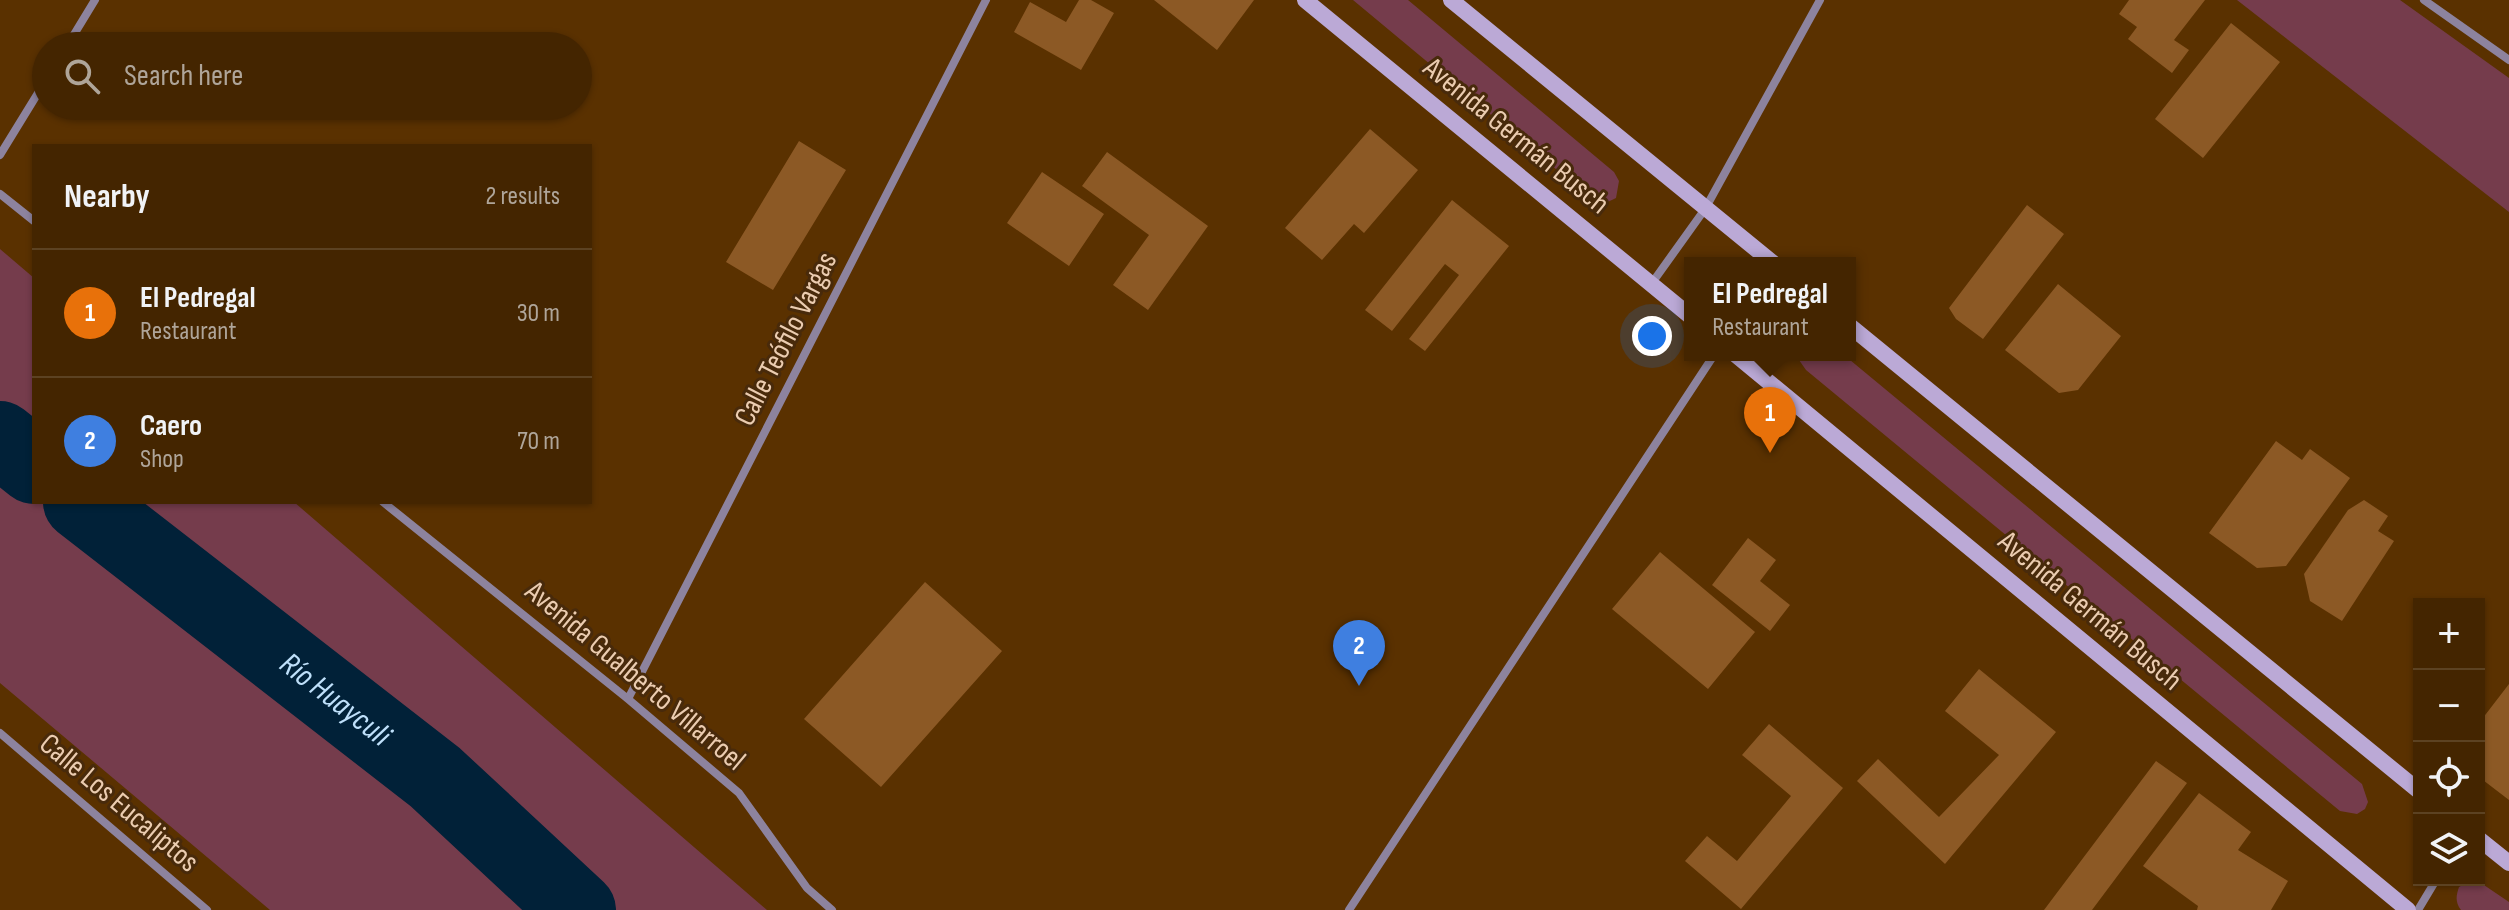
<!DOCTYPE html>
<html lang="en">
<head>
<meta charset="utf-8">
<style>
	body { margin:0; font-family:"Sofia Sans Condensed",sans-serif; background:#4e310f; color:#f1f3f6 }
	.controls { position:absolute; right:24px; bottom:24px; display:grid; overflow:hidden; border-radius:0px; box-shadow:0 2px 6px #0004 }
	.controls button { width:72px; height:72px; display:grid; place-items:center; padding:0; border:0; border-bottom:2px solid #5c4222; background:#442500; color:#f1f3f6; font:40px sans-serif }
	.you { position:absolute; left:1652px; top:336px; width:28px; height:28px; margin:-20px; border:6px solid #fff; border-radius:50%; background:#1a73e8; box-shadow:0 0 0 12px #1a73e833 }
	.badge { display:grid; place-items:center; width:52px; height:52px; border-radius:50%; background:#77bff7; color:#fff; font-size:26px; font-weight:700 }
	.pin { position:absolute; translate:-50% -66px; filter:drop-shadow(0 2px 4px #0008) }
	.pin::after { content:''; position:absolute; top:42px; width:28px; height:24px; background:inherit; clip-path:polygon(0 0,100% 0,50% 100%) }
	.popup { position:absolute; left:1684px; top:257px; width:172px; height:104px; box-sizing:border-box; display:grid; place-content:center; border-radius:0px; background:#442500; filter:drop-shadow(0 2px 6px #0005); font-size:26px; white-space:nowrap; color:#afa599 }
	.popup b { font-size:30px; color:#f1f3f6 }
	.popup::after { content:''; position:absolute; left:50%; top:100%; margin-left:-16px; border:16px solid transparent; border-top-color:#442500 }
	.list { margin:0; padding:0; list-style:none }
	h2 { display:flex; justify-content:space-between; align-items:center; height:104px; margin:0; padding:0 32px; font-size:34px }
	h2 small { font-size:26px; font-weight:400; color:#afa599 }
	.list li { display:grid; grid-template-columns:52px 1fr auto; gap:24px; align-items:center; box-sizing:border-box; height:128px; padding:0 32px; border-top:2px solid #5c4222 }
	.list b { display:block; font-size:30px; white-space:nowrap }
	.list p { margin:0; font-size:26px; white-space:nowrap; color:#afa599 }
	.list em { font-size:26px; font-style:normal; color:#afa599 }
	.icon { flex:none; width:44px; height:44px; fill:none; stroke:currentColor; stroke-width:2; stroke-linecap:round; stroke-linejoin:round }
	.map { position:relative; flex:none; width:2509px; height:910px; overflow:hidden }
	.search { position:absolute; background:#442500; box-shadow:0 2px 6px #0004; left:32px; top:32px; width:560px; height:88px; display:flex; align-items:center; gap:20px; box-sizing:border-box; padding:0 28px; border-radius:44px; color:#afa599; font-size:30px }
	.panel { position:absolute; background:#442500; box-shadow:0 2px 6px #0004; left:32px; top:144px; width:560px; height:360px; border-radius:0px }
	.map>svg:first-child { display:block }
	.green { fill:#753c4c }
	.lines { fill:none; stroke-linecap:round; stroke-linejoin:round }
	.river { stroke:#012138; stroke-width:76 }
	.building { fill:#8c5925 }
	.street { stroke:#8d839e; stroke-width:8 }
	.secondary { stroke:#bba9d6; stroke-width:16 }
	.labels { text-anchor:middle; dominant-baseline:central; stroke-width:6; stroke-linejoin:round; paint-order:stroke }
	.street-label { font-size:30px; fill:#ebccb0; stroke:#482a0b }
	.water-label { font-size:32px; font-style:italic; fill:#bfe0fa; stroke:#482a0b }
</style>
</head>
<body>
<div class="map">
<svg width="2509" height="910" viewBox="0 0 2509 910">
	<rect width="100%" height="100%" fill="#5a3100"/>
	<!-- green -->
	<path class="green" d="M 1353,0 L 1408,0 L 1614,172 L 1619,181 L 1616,198 C 1607,203 1601,204 1592,199 Z
		M 2237,0 L 2400,0 L 2509,78 L 2509,212 Z
		M 0,249 L 34,278 L 34,502 L 294,502 L 767,910 L 270,910 L 0,683 Z
		M 1798,355 L 1844,355 L 2362,784 L 2368,802 L 2365,809 L 2357,814 L 2340,811 L 1806,370 L 1799,360 Z
		M 2478,881 L 2509,902 L 2509,910 L 2461,910 C 2455,902 2456,896 2459,887 L 2468,882 Z"/>
	<g class="lines">
		<!-- river -->
		<g class="river">
			<path d="M 0,439 L 34,466"/>
			<path id="s1" d="M 81,502 L 435,777 L 578,910"/>
		</g>
	</g>
	<!-- building -->
	<path class="building" d="M 1079,0 L 1091,0 L 1114,13 L 1081,70 L 1014,32 L 1030,2 L 1066,22 Z
		M 1154,0 L 1254,0 L 1217,50 Z
		M 2129,0 L 2205,0 L 2174,40 L 2189,50 L 2172,73 L 2128,39 L 2137,27 L 2119,14 Z
		M 2231,23 L 2280,62 L 2203,158 L 2155,119 Z
		M 1370,129 L 1418,170 L 1364,233 L 1354,224 L 1322,260 L 1285,228 Z
		M 799,141 L 846,170 L 773,290 L 726,262 Z
		M 1107,152 L 1208,226 L 1148,310 L 1113,285 L 1149,235 L 1082,186 Z
		M 1042,172 L 1104,214 L 1069,266 L 1007,223 Z
		M 1452,200 L 1509,246 L 1425,351 L 1409,339 L 1459,275 L 1445,264 L 1392,331 L 1365,310 Z
		M 2027,205 L 2064,234 L 1983,339 L 1956,319 L 1949,308 Z
		M 2058,284 L 2121,336 L 2078,390 L 2059,393 L 2005,350 Z
		M 2276,441 L 2302,460 L 2310,449 L 2350,478 L 2286,566 L 2257,568 L 2209,533 Z
		M 2364,500 L 2388,516 L 2378,531 L 2394,541 L 2342,621 L 2310,601 L 2304,574 L 2348,510 Z
		M 1748,538 L 1776,560 L 1760,581 L 1790,605 L 1770,631 L 1712,585 Z
		M 1660,552 L 1755,632 L 1708,689 L 1612,609 Z
		M 925,582 L 1002,651 L 881,787 L 804,719 Z
		M 1979,669 L 2056,732 L 1945,864 L 1857,781 L 1878,759 L 1939,817 L 1999,755 L 1945,711 Z
		M 2509,684 L 2509,800 L 2479,777 L 2479,723 Z
		M 1769,724 L 1843,788 L 1741,909 L 1685,861 L 1707,836 L 1737,861 L 1791,796 L 1742,755 Z
		M 2156,761 L 2187,783 L 2092,910 L 2044,910 Z
		M 2199,793 L 2251,832 L 2238,850 L 2288,881 L 2271,910 L 2197,910 L 2198,906 L 2143,866 Z"/>
	<g class="lines">
		<!-- street -->
		<path class="street" d="M 2424,0 L 2509,60
			M 67,46 L 95,0
			M 0,155 L 46,80
			M 0,194 L 34,221
			M 1652,283 L 1705,209 L 1820,0
			M 383,502 L 628,699 L 739,793 L 807,888 L 832,910
			M 628,699 L 986,0
			M 0,733 L 207,910
			M 1349,910 L 1714,355
			M 2418,910 L 2436,880"/>
		<!-- secondary -->
		<path class="secondary" d="M 1305,0 L 1690,316
			M 1451,0 L 1773,263
			M 1850,326 L 2419,791
			M 1736,355 L 2408,910
			M 2479,839 L 2509,863"/>
	</g>
	<g class="labels">
		<!-- street labels -->
		<g class="street-label">
			<text transform="translate(1516 136) rotate(39)">Avenida Germán Busch</text>
			<text transform="translate(786 339) rotate(-63)">Calle Teófilo Vargas</text>
			<text transform="translate(2090 611) rotate(40)">Avenida Germán Busch</text>
			<text transform="translate(635 676) rotate(40)">Avenida Gualberto Villarroel</text>
			<text transform="translate(119 803) rotate(40)">Calle Los Eucaliptos</text>
		</g>
		<!-- water labels -->
		<g class="water-label">
			<text stroke="none"><textPath href="#s1" startOffset="322">Río Huayculi</textPath></text>
		</g>
	</g>
</svg>
<div class="controls">
<button>+</button>
<button>−</button>
<button><svg class="icon" aria-label="locate" viewBox="0 0 24 24"><circle cx="12" cy="12" r="6"/><path d="M12 2v4M12 18v4M2 12h4M18 12h4"/></svg></button>
<button><svg class="icon" aria-label="layers" viewBox="0 0 24 24"><path d="M12 4l9 5-9 5-9-5zM3 14l9 5 9-5"/></svg></button>
</div>
<div class="you"></div>
<div class="pin badge" style="left:1770px;top:453px;background:#e8710a">1</div>
<div class="popup"><b>El Pedregal</b>Restaurant</div>
<div class="pin badge" style="left:1359px;top:686px;background:#3f7fe0">2</div>
<div class="search"><svg class="icon" aria-label="search" viewBox="0 0 24 24"><circle cx="10" cy="10" r="6"/><path d="M15 15l6 6"/></svg>Search here</div>
<section class="panel">
<h2>Nearby<small>2 results</small></h2>
<ul class="list">
<li><span class="badge" style="background:#e8710a">1</span><div><b>El Pedregal</b><p>Restaurant</p></div><em>30 m</em></li>
<li><span class="badge" style="background:#3f7fe0">2</span><div><b>Caero</b><p>Shop</p></div><em>70 m</em></li>
</ul>
</section>
</div>
</body>
</html>
